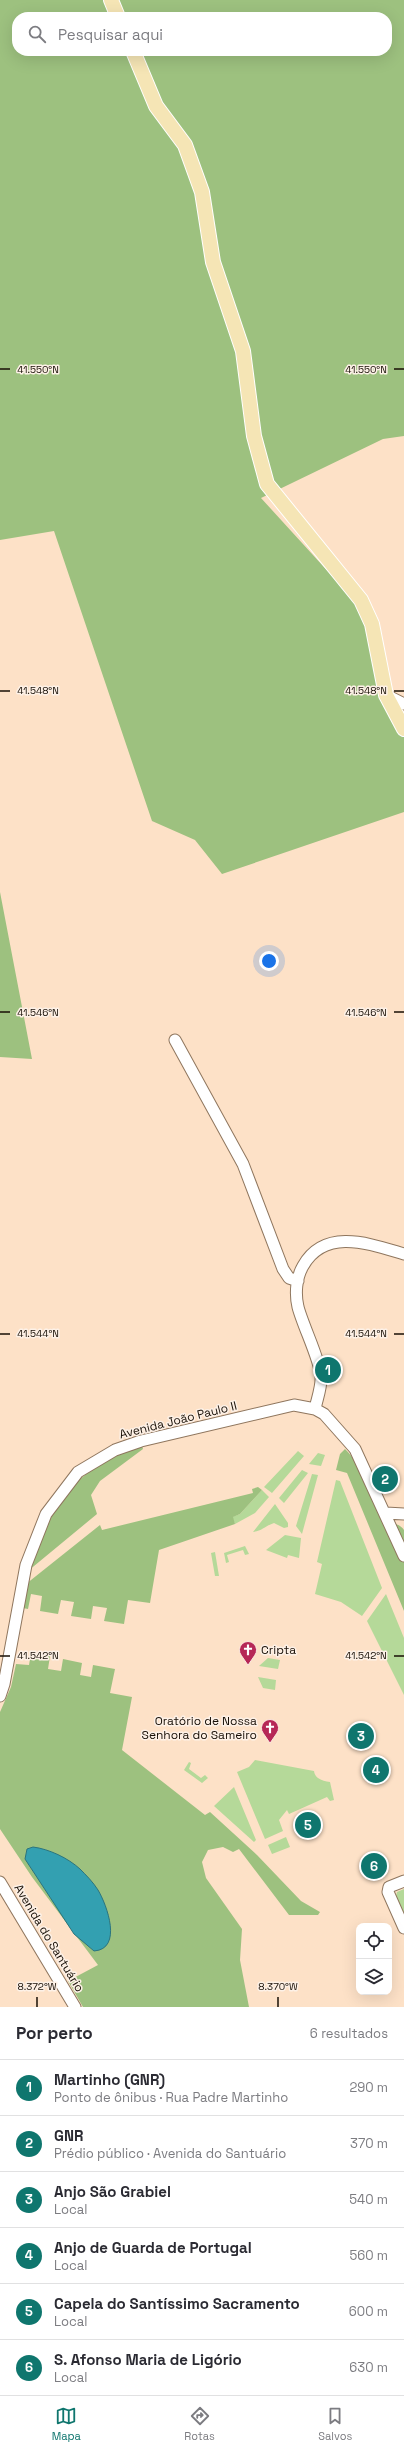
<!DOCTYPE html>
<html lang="pt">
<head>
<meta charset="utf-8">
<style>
	body { margin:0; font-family:"Space Grotesk",sans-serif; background:#f2f2f3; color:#2b2b33 }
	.controls { position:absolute; right:12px; bottom:12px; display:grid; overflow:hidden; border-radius:8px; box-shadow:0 4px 16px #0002 }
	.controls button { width:36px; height:36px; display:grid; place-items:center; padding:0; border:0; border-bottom:1px solid #e1e1e2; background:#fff; color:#2b2b33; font:20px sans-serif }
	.you { position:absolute; left:269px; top:961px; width:14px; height:14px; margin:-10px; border:3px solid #fff; border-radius:50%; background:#1a73e8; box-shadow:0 0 0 6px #1a73e833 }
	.badge { display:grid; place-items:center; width:26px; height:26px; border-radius:50%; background:#0f766e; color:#fff; font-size:13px; font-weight:700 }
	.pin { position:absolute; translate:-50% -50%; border:2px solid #fff; box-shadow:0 1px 4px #0006 }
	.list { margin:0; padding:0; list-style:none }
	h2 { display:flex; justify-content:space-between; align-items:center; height:52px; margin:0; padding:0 16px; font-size:17px }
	h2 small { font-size:13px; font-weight:400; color:#7c7c81 }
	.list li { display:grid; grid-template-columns:26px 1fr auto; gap:12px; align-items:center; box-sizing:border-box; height:56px; padding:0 16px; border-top:1px solid #e1e1e2 }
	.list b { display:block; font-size:15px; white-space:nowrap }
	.list p { margin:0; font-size:13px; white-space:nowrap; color:#7c7c81 }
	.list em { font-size:13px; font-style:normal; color:#7c7c81 }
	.icon { flex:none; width:22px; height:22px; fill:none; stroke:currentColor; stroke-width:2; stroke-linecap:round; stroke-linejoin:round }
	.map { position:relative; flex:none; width:404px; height:2007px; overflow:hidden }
	.search { position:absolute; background:#fff; box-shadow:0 4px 16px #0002; left:12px; right:12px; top:12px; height:44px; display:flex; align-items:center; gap:10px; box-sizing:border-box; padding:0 14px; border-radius:16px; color:#7c7c81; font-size:15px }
	.sheet { height:388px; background:#fff }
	nav { display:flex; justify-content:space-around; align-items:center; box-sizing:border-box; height:56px; border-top:1px solid #e1e1e2; background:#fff; font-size:11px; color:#7c7c81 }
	nav a { display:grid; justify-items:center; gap:2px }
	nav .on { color:#0f766e }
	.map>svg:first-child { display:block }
	.green { fill:#b5d999 }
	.forest { fill:#9dc17f; fill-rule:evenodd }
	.water { fill:#33a0b1; stroke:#2b747e }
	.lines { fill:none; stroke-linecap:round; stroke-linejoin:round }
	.minor-casing { stroke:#8f765e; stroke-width:13 }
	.major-casing { stroke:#fff; stroke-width:16 }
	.minor { stroke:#fff; stroke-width:11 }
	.major { stroke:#f5e5b5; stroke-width:14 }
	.ticks { fill:none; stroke:#180f06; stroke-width:1.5 }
	.labels { text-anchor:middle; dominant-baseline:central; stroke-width:3; stroke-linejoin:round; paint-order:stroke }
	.street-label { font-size:12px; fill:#180f06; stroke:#fdf1e7 }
	.poi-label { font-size:12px; fill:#180f06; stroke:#fdf1e7; text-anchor:start }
	.ticks-label { font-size:10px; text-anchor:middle; fill:#180f06; stroke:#fdf1e7; stroke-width:3; stroke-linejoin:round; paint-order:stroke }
</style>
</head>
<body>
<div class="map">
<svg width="404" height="2007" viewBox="0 0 404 2007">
	<rect width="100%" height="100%" fill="#fde1c7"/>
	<!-- green -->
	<path class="green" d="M 298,1451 L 304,1456 L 272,1493 L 264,1487 Z
		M 318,1453 L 325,1455 L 321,1466 L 309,1464 Z
		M 302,1470 L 308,1473 L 284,1503 L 279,1498 Z
		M 312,1474 L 318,1475 L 302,1534 L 296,1526 Z
		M 336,1480 L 340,1481 L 382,1588 L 362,1616 L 341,1602 L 315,1594 L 322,1564 L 317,1562 Z
		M 262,1490 L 269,1497 L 255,1513 L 235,1524 L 232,1517 L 240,1514 Z
		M 275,1504 L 288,1523 L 288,1527 L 284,1528 L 274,1523 C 265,1526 262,1531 253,1532 Z
		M 285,1535 L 301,1538 L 299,1558 L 288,1555 L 287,1558 L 266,1550 Z
		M 245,1546 L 249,1554 L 245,1555 L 243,1550 L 227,1555 L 229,1562 L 226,1563 L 224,1553 Z
		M 215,1552 L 219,1576 L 215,1576 L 211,1553 Z
		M 386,1594 L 404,1638 L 404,1695 L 367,1621 Z
		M 268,1658 L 280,1660 L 278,1669 L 259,1666 Z
		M 258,1677 L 276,1680 L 275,1690 L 263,1688 Z
		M 374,1758 L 383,1779 L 378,1781 L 369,1761 Z
		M 255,1760 L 314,1771 C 315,1779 323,1781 330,1782 L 334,1800 L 330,1801 L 327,1797 L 289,1814 L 287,1810 L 279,1820 L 283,1831 L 265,1839 L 237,1772 L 249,1767 Z
		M 189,1762 L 191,1763 L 189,1769 L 201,1778 L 205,1775 L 208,1778 L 202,1783 L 184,1770 Z
		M 234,1787 L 256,1840 L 254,1842 L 214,1806 Z
		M 286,1837 L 290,1847 L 272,1854 L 268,1845 Z
		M 404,1889 L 404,1915 L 396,1896 L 397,1892 Z"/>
	<!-- forest -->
	<path class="forest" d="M 0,0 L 404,0 L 404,436 L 383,439 L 261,498 L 354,600 L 367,630 L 379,694 L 404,737 L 404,812 L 222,874 L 195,840 L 152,821 L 54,531 L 0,540 ZM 17,17 L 387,17 L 387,51 L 17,51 Z
		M 0,892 L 32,1059 L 0,1057 Z
		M 142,1446 L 143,1449 L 100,1481 L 91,1495 L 97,1514 L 28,1571 C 35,1553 40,1533 50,1517 C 71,1479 103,1458 142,1446 Z
		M 345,1449 C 364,1467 367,1494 381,1515 C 386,1523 399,1522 404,1530 L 404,1611 L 347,1473 L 336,1470 L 340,1454 Z
		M 258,1487 L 262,1490 L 240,1514 L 233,1517 L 235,1524 L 159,1550 L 150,1603 L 128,1600 L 124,1624 L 104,1621 L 107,1608 L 93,1606 L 91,1619 L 71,1616 L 74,1602 L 61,1600 L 58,1614 L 40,1611 L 42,1596 L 31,1594 L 28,1609 L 23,1608 L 26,1584 L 100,1525 L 102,1530 L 253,1493 L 252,1489 Z
		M 31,1653 L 50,1656 L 48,1669 L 61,1671 L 63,1659 L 82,1663 L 80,1675 L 91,1677 L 93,1665 L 115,1669 L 110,1693 L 132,1697 L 122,1750 L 205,1815 L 210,1812 L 257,1855 L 301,1901 L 320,1912 L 318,1915 L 289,1915 L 239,1849 L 233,1852 L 223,1847 L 208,1850 L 202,1862 L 206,1878 L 242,1929 L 240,1960 L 249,2007 L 83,2007 L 68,1981 L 98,1965 L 32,1877 L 0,1829 L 0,1712 L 11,1687 L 16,1664 L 29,1665 Z"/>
	<!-- water -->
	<path class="water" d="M 33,1847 C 49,1849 68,1858 80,1869 C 86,1875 93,1882 98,1890 C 107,1905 123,1949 94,1951 L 74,1934 L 25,1859 L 27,1849 Z"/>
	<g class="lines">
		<defs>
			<path id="minor" d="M 386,695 L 404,704
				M 175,1040 L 243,1164 L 283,1269 L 289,1278 L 298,1281
				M 315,1409 C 317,1399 322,1386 321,1376 C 320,1360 303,1326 298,1307 C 295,1294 296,1278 303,1266 C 325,1227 370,1244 404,1254
				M 386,1513 L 404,1514
				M 0,1696 L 4,1684 L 26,1565 L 46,1514 L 78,1472 L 115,1450 L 141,1441 L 294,1405 L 315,1409 L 324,1414 L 355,1449 L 404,1556
				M 404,1881 L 389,1887 L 388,1892 L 404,1928
				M 0,1882 L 75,2007"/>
			<path id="major" d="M 111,0 L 118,17
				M 133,51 L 156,106 L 185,145 L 202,192 L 213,262 L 243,351 L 254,436 L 267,484 L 361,600 L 372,624 L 386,695 L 404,729"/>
		</defs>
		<!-- minor casing -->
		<use href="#minor" class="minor-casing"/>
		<!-- major casing -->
		<use href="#major" class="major-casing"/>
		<!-- minor -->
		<use href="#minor" class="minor"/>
		<!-- major -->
		<use href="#major" class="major"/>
	</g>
	<!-- ticks -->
	<path class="ticks" d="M 0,369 L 10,369M 394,369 L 404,369M 0,691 L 10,691M 394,691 L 404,691M 0,1012 L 10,1012M 394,1012 L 404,1012M 0,1334 L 10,1334M 394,1334 L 404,1334M 0,1656 L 10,1656M 394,1656 L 404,1656M 37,1997 L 37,2007M 278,1997 L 278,2007"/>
	<!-- icons -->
	<defs>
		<symbol id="church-pin" viewBox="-11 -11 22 30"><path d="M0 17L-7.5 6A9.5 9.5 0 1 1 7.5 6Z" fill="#b62756" stroke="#fdf1e7"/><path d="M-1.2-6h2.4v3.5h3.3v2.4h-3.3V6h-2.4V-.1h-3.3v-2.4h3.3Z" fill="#fff"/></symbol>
	</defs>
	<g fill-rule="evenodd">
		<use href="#church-pin" x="238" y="1640" width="20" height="27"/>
		<use href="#church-pin" x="260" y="1718" width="20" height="27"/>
	</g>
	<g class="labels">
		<!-- street labels -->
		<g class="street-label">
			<text transform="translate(178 1420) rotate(-14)">Avenida João Paulo II</text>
			<text transform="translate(49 1938) rotate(59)">Avenida do Santuário</text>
		</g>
		<!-- poi labels -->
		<g class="poi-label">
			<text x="261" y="1650">Cripta</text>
			<text x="257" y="1721" text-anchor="end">Oratório de Nossa<tspan x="257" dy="14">Senhora do Sameiro</tspan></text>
		</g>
	</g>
	<g class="ticks-label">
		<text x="38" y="373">41.550°N</text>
		<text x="366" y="373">41.550°N</text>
		<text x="38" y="694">41.548°N</text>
		<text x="366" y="694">41.548°N</text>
		<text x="38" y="1016">41.546°N</text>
		<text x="366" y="1016">41.546°N</text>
		<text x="38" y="1337">41.544°N</text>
		<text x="366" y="1337">41.544°N</text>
		<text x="38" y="1659">41.542°N</text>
		<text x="366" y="1659">41.542°N</text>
		<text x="37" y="1990">8.372°W</text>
		<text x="278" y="1990">8.370°W</text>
	</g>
</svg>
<div class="controls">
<button><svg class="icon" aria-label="locate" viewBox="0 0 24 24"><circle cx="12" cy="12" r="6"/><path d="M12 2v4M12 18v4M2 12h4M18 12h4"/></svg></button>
<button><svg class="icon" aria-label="layers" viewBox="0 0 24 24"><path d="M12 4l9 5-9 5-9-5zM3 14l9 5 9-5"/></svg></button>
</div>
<div class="you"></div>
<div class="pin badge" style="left:328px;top:1370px">1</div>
<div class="pin badge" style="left:385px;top:1479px">2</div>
<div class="pin badge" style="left:361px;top:1736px">3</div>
<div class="pin badge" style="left:376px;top:1770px">4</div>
<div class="pin badge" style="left:308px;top:1825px">5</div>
<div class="pin badge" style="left:374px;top:1866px">6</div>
<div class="search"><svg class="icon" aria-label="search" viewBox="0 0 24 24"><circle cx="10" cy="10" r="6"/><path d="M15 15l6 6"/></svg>Pesquisar aqui</div>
</div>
<section class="sheet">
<h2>Por perto<small>6 resultados</small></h2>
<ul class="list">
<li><span class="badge">1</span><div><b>Martinho (GNR)</b><p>Ponto de ônibus · Rua Padre Martinho</p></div><em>290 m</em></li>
<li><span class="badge">2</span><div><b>GNR</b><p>Prédio público · Avenida do Santuário</p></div><em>370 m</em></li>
<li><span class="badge">3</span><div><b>Anjo São Grabiel</b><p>Local</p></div><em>540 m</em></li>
<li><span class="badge">4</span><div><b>Anjo de Guarda de Portugal</b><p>Local</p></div><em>560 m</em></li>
<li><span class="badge">5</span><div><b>Capela do Santíssimo Sacramento</b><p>Local</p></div><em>600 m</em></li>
<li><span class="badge">6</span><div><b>S. Afonso Maria de Ligório</b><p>Local</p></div><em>630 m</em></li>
</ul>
</section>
<nav>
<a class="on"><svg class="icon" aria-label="map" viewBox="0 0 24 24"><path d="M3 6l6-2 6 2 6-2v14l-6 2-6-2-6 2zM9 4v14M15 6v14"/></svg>Mapa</a>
<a><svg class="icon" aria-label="directions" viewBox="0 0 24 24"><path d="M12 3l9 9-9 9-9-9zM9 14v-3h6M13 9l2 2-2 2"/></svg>Rotas</a>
<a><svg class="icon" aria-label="saved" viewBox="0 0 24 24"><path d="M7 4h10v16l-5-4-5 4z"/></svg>Salvos</a>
</nav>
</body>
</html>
